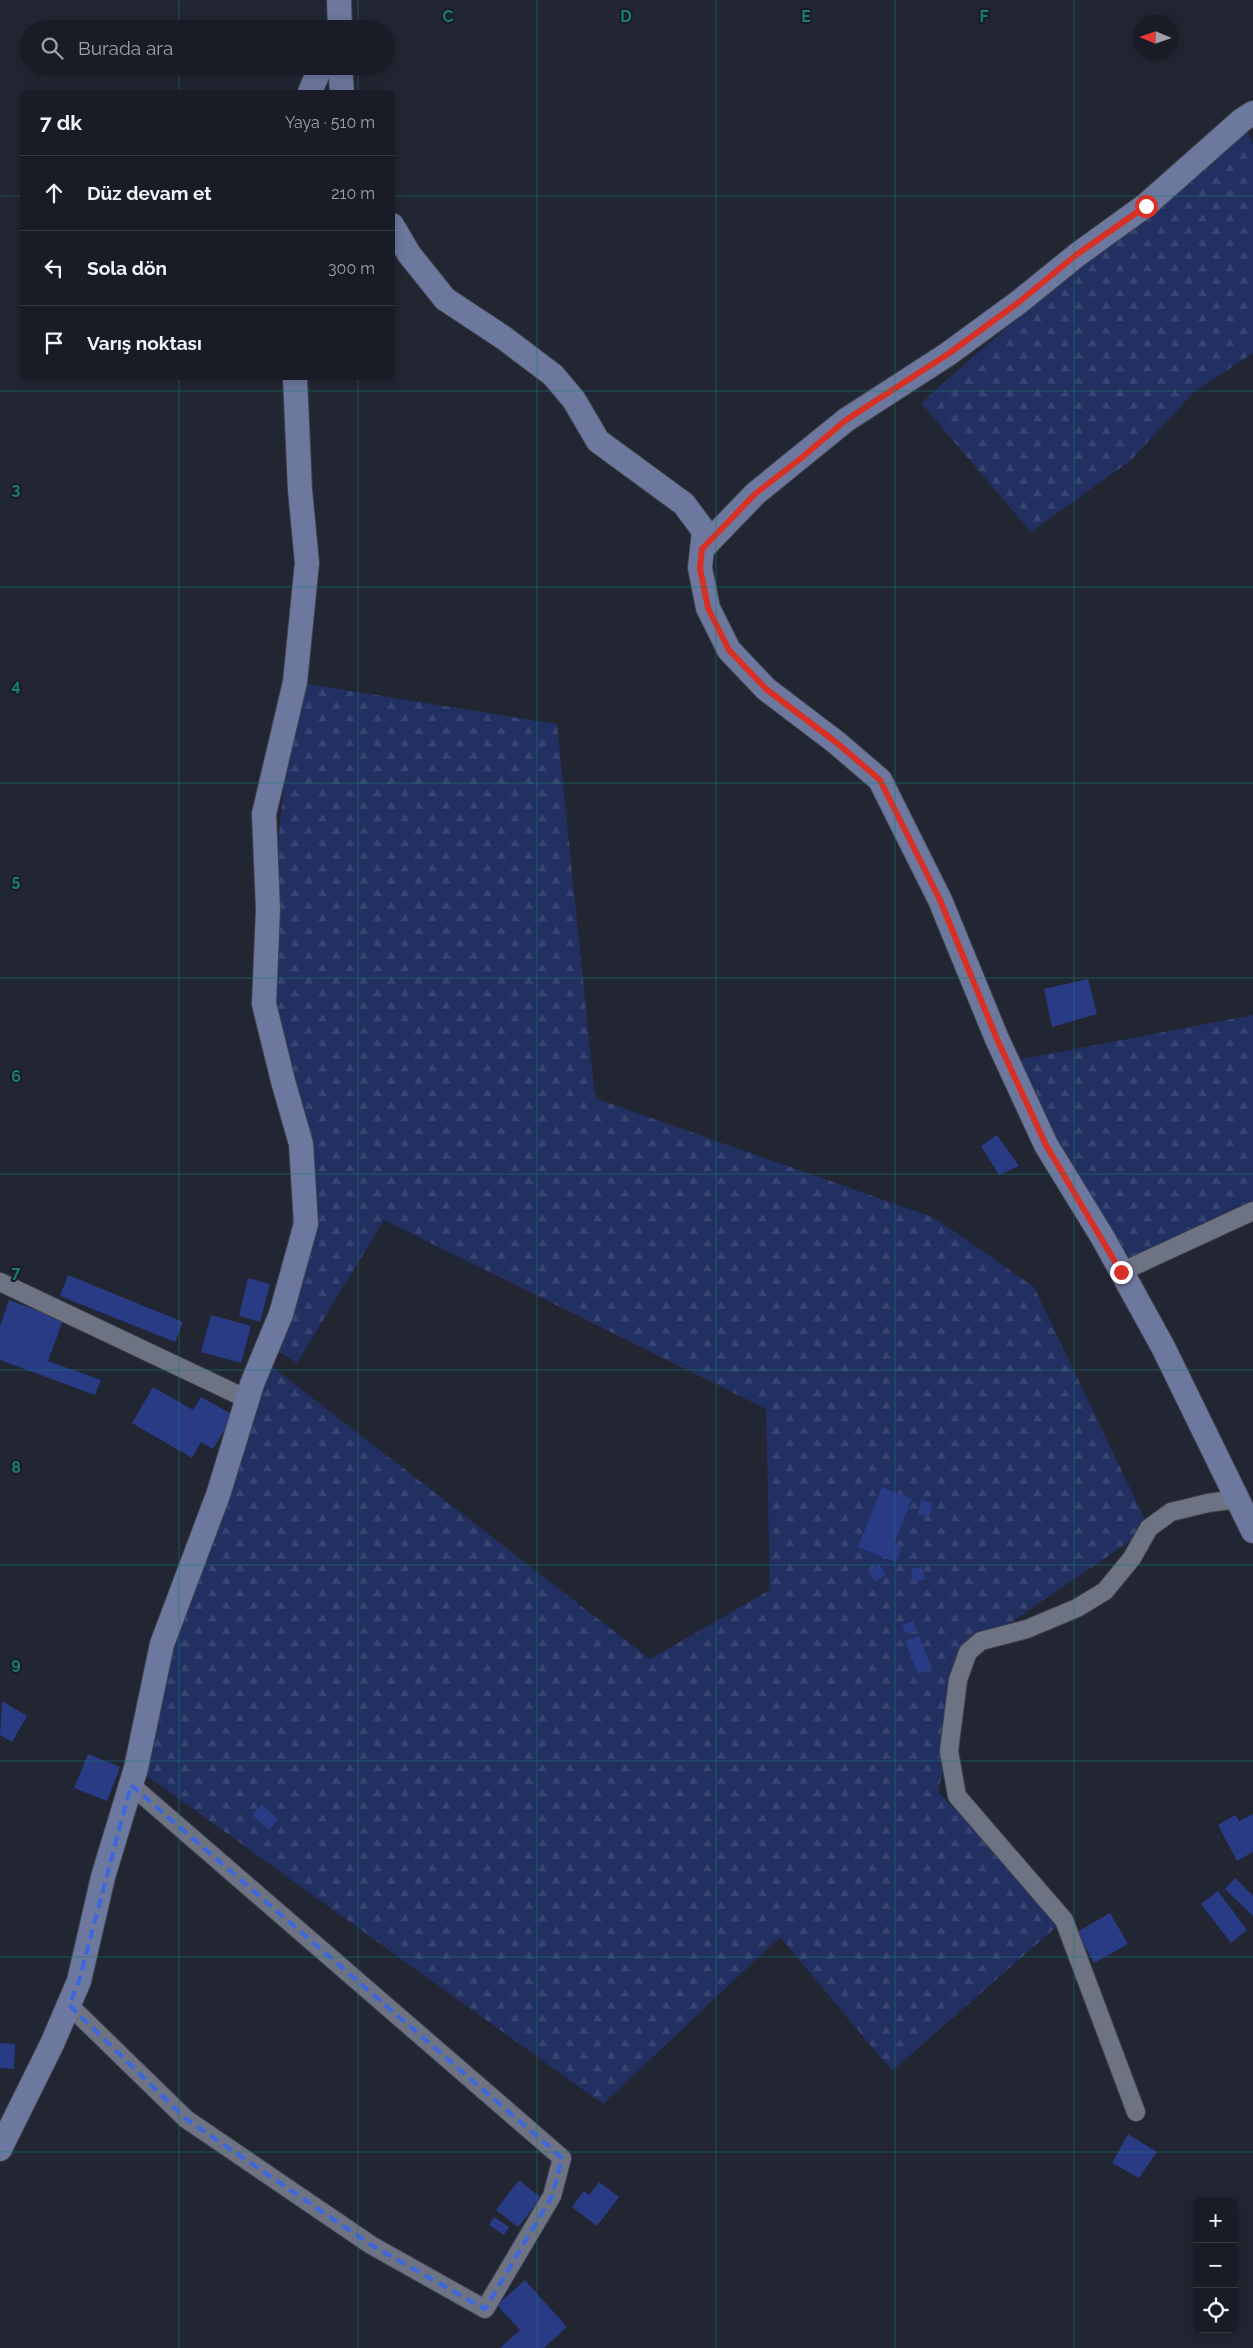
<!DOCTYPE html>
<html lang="tr">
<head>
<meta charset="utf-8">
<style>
	body { margin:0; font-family:Raleway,sans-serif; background:#22252e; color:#f1f3f6 }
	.controls { position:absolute; right:15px; bottom:15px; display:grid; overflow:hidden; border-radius:8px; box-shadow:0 2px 12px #0003 }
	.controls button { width:45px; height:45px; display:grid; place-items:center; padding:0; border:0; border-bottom:1px solid #373a43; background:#191c26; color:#f1f3f6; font:25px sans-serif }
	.compass { position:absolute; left:1133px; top:15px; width:45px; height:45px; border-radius:50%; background:#191c26; box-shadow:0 2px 12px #0003; rotate:272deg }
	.stop { position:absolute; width:15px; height:15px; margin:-11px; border:4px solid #d93025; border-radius:50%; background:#fff }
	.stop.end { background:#d93025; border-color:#fff; box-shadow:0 1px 5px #0008 }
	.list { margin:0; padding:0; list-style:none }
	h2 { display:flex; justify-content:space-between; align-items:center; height:65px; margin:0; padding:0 20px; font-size:21px }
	h2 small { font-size:16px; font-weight:400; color:#9fa1a7 }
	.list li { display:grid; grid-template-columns:32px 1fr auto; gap:15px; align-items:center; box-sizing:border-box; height:75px; padding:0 20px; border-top:1px solid #373a43 }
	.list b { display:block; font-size:19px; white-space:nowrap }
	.list em { font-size:16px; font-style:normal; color:#9fa1a7 }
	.icon { flex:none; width:28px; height:28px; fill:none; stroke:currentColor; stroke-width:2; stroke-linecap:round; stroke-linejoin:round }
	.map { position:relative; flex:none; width:1253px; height:2348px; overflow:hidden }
	.search { position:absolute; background:#191c26; box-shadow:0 2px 12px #0003; left:20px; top:20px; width:375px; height:55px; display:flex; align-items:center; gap:12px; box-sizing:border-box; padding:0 18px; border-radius:28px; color:#9fa1a7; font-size:19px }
	.panel { position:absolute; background:#191c26; box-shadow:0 2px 12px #0003; left:20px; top:90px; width:375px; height:290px; border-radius:8px }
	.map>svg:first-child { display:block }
	.forest { fill:url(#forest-firs) }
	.building { fill:#2a3b86 }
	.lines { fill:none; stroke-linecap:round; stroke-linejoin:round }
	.street-casing { stroke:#3e414c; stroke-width:20 }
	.secondary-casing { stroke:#3e414c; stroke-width:26 }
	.street { stroke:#6e7383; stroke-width:18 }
	.secondary { stroke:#6d789e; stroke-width:24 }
	.route { stroke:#d93025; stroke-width:6 }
	.marked { fill:none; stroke:#3d67de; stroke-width:4; stroke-dasharray:10 6; stroke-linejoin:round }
	.grid { fill:none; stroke:#1a7c75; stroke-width:1; stroke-opacity:0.55 }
	.grid-label { font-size:16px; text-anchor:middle; font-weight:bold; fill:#1a7c75; stroke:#181c28; stroke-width:4; stroke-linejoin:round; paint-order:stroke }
</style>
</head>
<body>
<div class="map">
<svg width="1253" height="2348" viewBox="0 0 1253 2348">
	<defs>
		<pattern id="forest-firs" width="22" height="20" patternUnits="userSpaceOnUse" patternTransform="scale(1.25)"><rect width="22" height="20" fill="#222f61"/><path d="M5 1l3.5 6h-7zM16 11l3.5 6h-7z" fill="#384471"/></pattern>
	</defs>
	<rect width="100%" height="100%" fill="#212632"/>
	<!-- forest -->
	<path class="forest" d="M 1242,120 L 1253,144 L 1253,353 L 1194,392 L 1130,461 L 1031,532 L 921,403 Z
		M 295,682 L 557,724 L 595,1098 L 935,1218 L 1034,1287 L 1149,1528 L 968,1652 L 938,1792 L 1064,1920 L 892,2071 L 780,1937 L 603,2104 L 136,1768 L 262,1359 L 650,1659 L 770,1590 L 766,1409 L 384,1220 L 297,1363 L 268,1344 L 303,1163 L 266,956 Z
		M 1253,1015 L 1253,1210 L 1121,1272 L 1007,1062 Z"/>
	<!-- building -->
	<path class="building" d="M 1088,979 L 1097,1014 L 1052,1027 L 1044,989 Z
		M 997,1135 L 1019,1166 L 999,1175 L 981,1146 Z
		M 68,1275 L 183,1322 L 175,1342 L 60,1296 Z
		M 248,1278 L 270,1284 L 260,1322 L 239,1316 Z
		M 9,1300 L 63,1320 L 48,1361 L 101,1380 L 95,1395 L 0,1360 L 0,1326 Z
		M 211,1315 L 251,1326 L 241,1363 L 201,1352 Z
		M 153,1387 L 193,1410 L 201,1397 L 233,1415 L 213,1449 L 201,1442 L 192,1458 L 132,1423 Z
		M 882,1487 L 912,1499 L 894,1544 L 902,1547 L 896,1562 L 858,1547 Z
		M 921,1500 L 932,1503 L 930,1516 L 918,1515 Z
		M 879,1564 L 886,1574 L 876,1582 L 868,1572 Z
		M 922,1567 L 925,1580 L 913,1582 L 911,1569 Z
		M 913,1621 L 916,1630 L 906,1634 L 902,1625 Z
		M 919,1636 L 932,1668 L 918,1674 L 905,1641 Z
		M 2,1701 L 27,1716 L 12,1742 L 0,1735 Z
		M 88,1754 L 120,1767 L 107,1801 L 74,1788 Z
		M 262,1804 L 278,1819 L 269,1830 L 252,1815 Z
		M 1253,1814 L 1253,1852 L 1237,1861 L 1218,1825 L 1235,1815 L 1239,1821 Z
		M 1235,1878 L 1253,1896 L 1253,1916 L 1225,1889 Z
		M 1218,1891 L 1247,1930 L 1231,1943 L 1201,1904 Z
		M 1110,1913 L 1128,1944 L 1094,1963 L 1077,1932 Z
		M 0,2043 L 15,2044 L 14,2069 L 0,2068 Z
		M 1128,2134 L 1157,2152 L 1139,2178 L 1112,2163 Z
		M 519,2180 L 541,2198 L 518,2227 L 496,2210 Z
		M 599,2182 L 619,2197 L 597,2226 L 572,2207 L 584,2191 L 589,2195 Z
		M 494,2217 L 509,2227 L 504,2235 L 489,2225 Z
		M 525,2280 L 567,2327 L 544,2348 L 500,2348 L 520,2330 L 497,2305 Z"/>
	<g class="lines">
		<defs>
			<path id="street" d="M 1121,1272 L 1253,1211
				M 0,1282 L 247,1399
				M 69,2005 L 186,2119 L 371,2245 L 485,2309 L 552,2196 L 562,2158 L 131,1785
				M 1136,2112 L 1064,1920 L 957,1796 L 949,1751 L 958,1680 L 968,1652 L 981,1641 L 1027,1629 L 1077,1608 L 1105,1591 L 1132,1558 L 1149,1528 L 1171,1512 L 1208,1503 L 1238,1499"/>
			<path id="secondary" d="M 339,0 L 340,29
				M 340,66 L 342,92
				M 310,92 L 321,66
				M 392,225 L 409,254 L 445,299 L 504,338 L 553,375 L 574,400 L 598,441 L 684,504 L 704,531 L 700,568 L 708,608 L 729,650 L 766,689 L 837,743 L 880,780 L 940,900 L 997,1039 L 1046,1145 L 1103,1238 L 1163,1347 L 1253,1531
				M 702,549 L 755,494 L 846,420 L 948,354 L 1019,302 L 1077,255 L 1146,205 L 1242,120 L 1253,113
				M 0,2149 L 52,2044 L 79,1981 L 103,1877 L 136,1768 L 162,1644 L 218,1495 L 252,1384 L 281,1314 L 306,1224 L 301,1144 L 283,1081 L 264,1004 L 268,910 L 264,814 L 295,682 L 307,563 L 300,490 L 295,378"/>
		</defs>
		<!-- street casing -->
		<use href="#street" class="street-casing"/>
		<!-- secondary casing -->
		<use href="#secondary" class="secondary-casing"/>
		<!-- street -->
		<use href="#street" class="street"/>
		<!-- secondary -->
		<use href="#secondary" class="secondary"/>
	</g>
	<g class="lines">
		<!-- route -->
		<path class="route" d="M 1121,1272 L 1046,1145 L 997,1039 L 940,900 L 880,780 L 837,743 L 766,689 L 729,650 L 708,608 L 700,568 L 702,549 L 755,494 L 800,459 L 846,420 L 948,354 L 1019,302 L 1076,255 L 1146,206"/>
	</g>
	<!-- marked area -->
	<path class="marked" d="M 131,1785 L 562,2158 L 552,2196 L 485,2309 L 371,2245 L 186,2119 L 69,2005 L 79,1981 Z"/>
	<!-- grid -->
	<path class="grid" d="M 179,0 L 179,29M 358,0 L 358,29M 537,0 L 537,2348M 716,0 L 716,2348M 895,0 L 895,2348M 1074,0 L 1074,2348M 179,66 L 179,92M 358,66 L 358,92M 0,196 L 22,196M 392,196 L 1253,196M 179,378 L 179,2348M 358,378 L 358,2348M 0,391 L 1253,391M 0,587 L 1253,587M 0,783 L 1253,783M 0,978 L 1253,978M 0,1174 L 1253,1174M 0,1370 L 1253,1370M 0,1565 L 1253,1565M 0,1761 L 1253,1761M 0,1957 L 1253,1957M 0,2152 L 1253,2152"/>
	<g class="grid-label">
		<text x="448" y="22">C</text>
		<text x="626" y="22">D</text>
		<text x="806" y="22">E</text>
		<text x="984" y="22">F</text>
		<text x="16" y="495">3</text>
		<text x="16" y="691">4</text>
		<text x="16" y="886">5</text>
		<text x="16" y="1082">6</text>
		<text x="16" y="1278">7</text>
		<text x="16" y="1473">8</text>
		<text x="16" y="1669">9</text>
	</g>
</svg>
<div class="controls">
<button>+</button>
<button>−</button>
<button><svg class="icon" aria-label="locate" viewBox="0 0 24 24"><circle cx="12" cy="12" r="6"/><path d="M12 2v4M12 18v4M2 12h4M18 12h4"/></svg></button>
</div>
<svg class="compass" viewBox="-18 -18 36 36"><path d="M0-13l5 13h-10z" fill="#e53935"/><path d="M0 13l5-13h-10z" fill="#9fa1a7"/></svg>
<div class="stop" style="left:1146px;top:206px"></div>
<div class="stop end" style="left:1121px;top:1272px"></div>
<div class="search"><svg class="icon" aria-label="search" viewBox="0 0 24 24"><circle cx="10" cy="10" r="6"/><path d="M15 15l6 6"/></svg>Burada ara</div>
<section class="panel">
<h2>7 dk<small>Yaya · 510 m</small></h2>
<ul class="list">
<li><svg class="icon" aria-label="ahead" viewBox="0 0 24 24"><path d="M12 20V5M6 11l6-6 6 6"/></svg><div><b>Düz devam et</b></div><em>210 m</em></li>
<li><svg class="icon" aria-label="left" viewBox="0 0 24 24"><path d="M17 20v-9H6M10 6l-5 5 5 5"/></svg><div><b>Sola dön</b></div><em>300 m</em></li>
<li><svg class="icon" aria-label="arrive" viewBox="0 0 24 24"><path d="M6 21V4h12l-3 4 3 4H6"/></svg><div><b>Varış noktası</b></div></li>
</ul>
</section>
</div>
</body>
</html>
